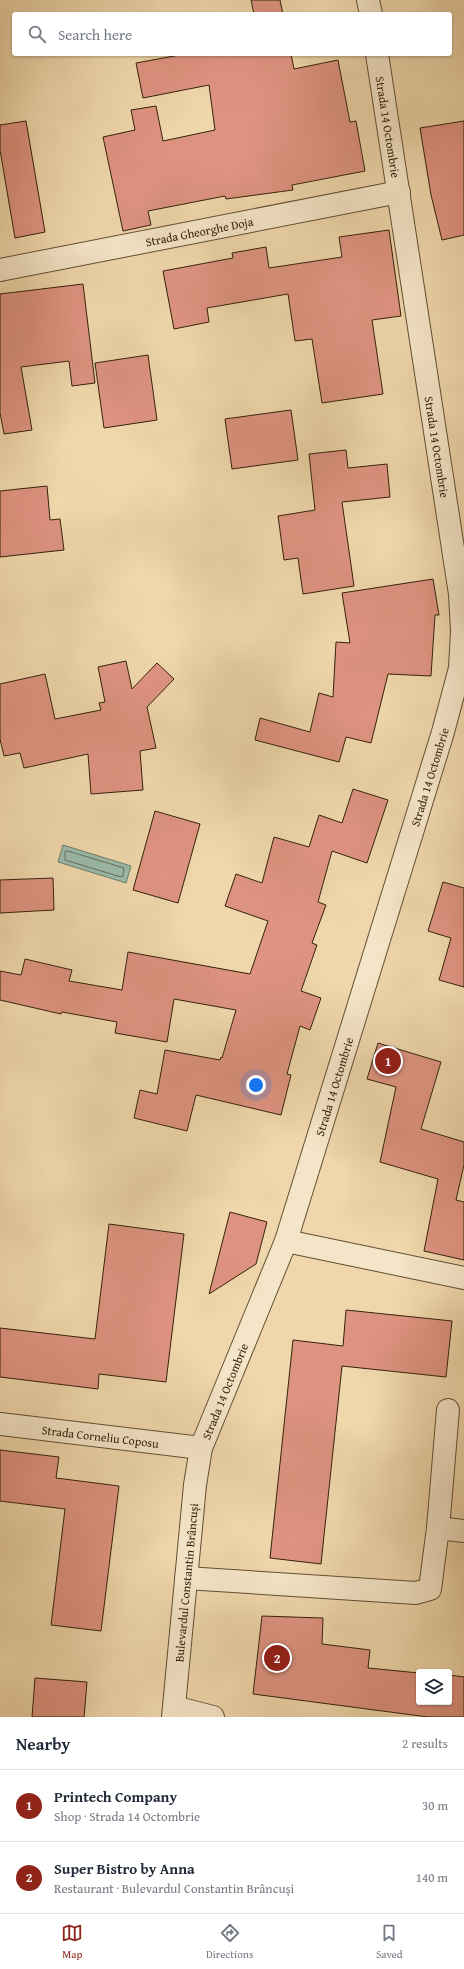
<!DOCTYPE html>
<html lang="en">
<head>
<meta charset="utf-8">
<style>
	body { margin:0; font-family:"Gentium Book Plus",serif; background:#f6f6f7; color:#1f2937 }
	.controls { position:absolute; right:12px; bottom:12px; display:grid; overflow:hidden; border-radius:4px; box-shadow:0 1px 3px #0004 }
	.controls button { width:36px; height:36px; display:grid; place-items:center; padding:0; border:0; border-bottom:1px solid #e0e1e3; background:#fff; color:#1f2937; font:20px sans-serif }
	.you { position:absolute; left:256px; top:1085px; width:14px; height:14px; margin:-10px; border:3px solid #fff; border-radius:50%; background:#1a73e8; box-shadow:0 0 0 6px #1a73e833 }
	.badge { display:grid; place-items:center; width:26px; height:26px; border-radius:50%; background:#8f2418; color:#fff; font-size:13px; font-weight:700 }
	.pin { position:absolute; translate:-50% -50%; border:2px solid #fff; box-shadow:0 1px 4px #0006 }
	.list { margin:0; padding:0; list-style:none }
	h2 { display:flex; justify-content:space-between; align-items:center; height:52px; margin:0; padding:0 16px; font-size:17px }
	h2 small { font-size:13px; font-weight:400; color:#747a83 }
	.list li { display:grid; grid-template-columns:26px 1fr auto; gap:12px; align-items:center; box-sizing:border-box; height:72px; padding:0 16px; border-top:1px solid #e0e1e3 }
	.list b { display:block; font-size:15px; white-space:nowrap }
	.list p { margin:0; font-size:13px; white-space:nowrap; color:#747a83 }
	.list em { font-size:13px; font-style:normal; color:#747a83 }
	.icon { flex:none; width:22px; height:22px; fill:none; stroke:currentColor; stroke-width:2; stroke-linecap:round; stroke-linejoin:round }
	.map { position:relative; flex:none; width:464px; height:1717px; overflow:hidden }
	.search { position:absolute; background:#fff; box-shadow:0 1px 3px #0004; left:12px; right:12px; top:12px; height:44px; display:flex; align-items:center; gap:10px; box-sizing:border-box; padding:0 14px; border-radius:4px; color:#747a83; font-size:15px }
	.sheet { height:196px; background:#fff }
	nav { display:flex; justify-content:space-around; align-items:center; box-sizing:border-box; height:56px; border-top:1px solid #e0e1e3; background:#fff; font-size:11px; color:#747a83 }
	nav a { display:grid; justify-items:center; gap:2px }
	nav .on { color:#8f2418 }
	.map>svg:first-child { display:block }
	.water { fill:#9abaaa; stroke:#717d6a }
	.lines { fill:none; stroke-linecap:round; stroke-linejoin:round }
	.shore { stroke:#666e5a; stroke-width:1 }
	.building { fill:#de9381; stroke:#33220b }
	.minor-casing { stroke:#624f33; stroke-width:24 }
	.minor { stroke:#f5e5c8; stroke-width:22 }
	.labels { text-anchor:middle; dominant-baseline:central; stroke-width:4; stroke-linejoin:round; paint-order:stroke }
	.street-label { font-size:12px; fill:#33220b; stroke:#f5e5c8 }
</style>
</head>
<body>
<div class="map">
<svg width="464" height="1717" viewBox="0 0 464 1717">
	<rect width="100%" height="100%" fill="#efd7ab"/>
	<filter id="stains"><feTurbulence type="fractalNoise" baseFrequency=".005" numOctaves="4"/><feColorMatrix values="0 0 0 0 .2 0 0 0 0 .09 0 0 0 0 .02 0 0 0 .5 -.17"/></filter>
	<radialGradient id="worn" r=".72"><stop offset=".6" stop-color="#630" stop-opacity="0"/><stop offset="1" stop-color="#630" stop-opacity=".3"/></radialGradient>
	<!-- water -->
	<path class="water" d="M 63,845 L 131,866 L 126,883 L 58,862 Z"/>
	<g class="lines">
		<!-- shore -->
		<path class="shore" d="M 68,851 L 124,868 L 123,876 L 121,877 L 65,860 L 65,852 Z"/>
	</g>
	<!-- building -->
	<path class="building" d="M 251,0 L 280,0 L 283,14 L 254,14 Z
		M 185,54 L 291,54 L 294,69 L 338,60 L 350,122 L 356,121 L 365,171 L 292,185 L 293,190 L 226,199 L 225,196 L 148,211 L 151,225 L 123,231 L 103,137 L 135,130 L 131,110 L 156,106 L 163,141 L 215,130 L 209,85 L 143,98 L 136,63 Z
		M 26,121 L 45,232 L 15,238 L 0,150 L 0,125 Z
		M 464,121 L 464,235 L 442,240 L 431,195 L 420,128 Z
		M 389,230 L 401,316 L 372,320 L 383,394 L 322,403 L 312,339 L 295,341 L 288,294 L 207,308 L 209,322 L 174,329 L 163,271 L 233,258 L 232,253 L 266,247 L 269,268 L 342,257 L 339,237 Z
		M 83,284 L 95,383 L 72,386 L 69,361 L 21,367 L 32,430 L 4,434 L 0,413 L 0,294 Z
		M 148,355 L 157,420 L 104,428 L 95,363 Z
		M 291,410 L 298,460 L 232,469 L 225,419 Z
		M 346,450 L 348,468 L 387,464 L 390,497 L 342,502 L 354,586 L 303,594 L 298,558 L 284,560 L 278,516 L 315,510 L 309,454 Z
		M 47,486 L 50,520 L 60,519 L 64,550 L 0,557 L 0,491 Z
		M 433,579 L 439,615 L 435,615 L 431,676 L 388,674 L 371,743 L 346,737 L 339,762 L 255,740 L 260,718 L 310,732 L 319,693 L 333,697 L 336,642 L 350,643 L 342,593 Z
		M 126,661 L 132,689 L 157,663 L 174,679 L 147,707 L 156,748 L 140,751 L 143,790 L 91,794 L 88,754 L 24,768 L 20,753 L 4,756 L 0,739 L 0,684 L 45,674 L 55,719 L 101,710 L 99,703 L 105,702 L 98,667 Z
		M 353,789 L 388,800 L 367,863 L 332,851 L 318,902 L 326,905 L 312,943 L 317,945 L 301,991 L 321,998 L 310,1030 L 300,1026 L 287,1074 L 291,1075 L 281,1115 L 196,1095 L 187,1131 L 134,1118 L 140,1090 L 157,1094 L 165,1050 L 220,1060 L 221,1057 L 222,1058 L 236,1010 L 174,999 L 167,1042 L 115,1033 L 117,1022 L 62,1012 L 61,1014 L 0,1000 L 0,971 L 21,975 L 25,959 L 72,970 L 69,981 L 122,990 L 128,952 L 250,974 L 268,921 L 225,906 L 236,874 L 262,883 L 274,837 L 309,847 L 319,815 L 342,823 Z
		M 155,811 L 200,824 L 178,903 L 133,890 Z
		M 53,878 L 54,910 L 0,913 L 0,880 Z
		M 443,882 L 464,888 L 464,987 L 439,980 L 451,938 L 428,931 Z
		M 378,1043 L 441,1062 L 421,1129 L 464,1142 L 464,1165 L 456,1200 L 464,1202 L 464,1260 L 424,1251 L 438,1179 L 380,1162 L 396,1087 L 367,1079 Z
		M 230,1212 L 267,1222 L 256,1264 L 209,1294 Z
		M 109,1224 L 184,1234 L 166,1382 L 99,1374 L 98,1389 L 0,1377 L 0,1328 L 95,1339 Z
		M 346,1310 L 452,1321 L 446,1377 L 342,1366 L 321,1564 L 270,1558 L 293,1340 L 343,1346 Z
		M 0,1450 L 59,1457 L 56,1478 L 119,1486 L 101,1631 L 51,1625 L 65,1509 L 0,1501 Z
		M 262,1616 L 323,1618 L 322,1644 L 370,1650 L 368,1668 L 419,1673 L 419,1702 L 449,1702 L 449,1675 L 464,1677 L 464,1717 L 428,1717 L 253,1694 Z
		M 35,1678 L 87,1682 L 84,1717 L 32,1717 Z"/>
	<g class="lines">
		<defs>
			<g id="minor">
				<path d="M 368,0 L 371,14"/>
				<path id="s1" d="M 0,270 L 399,192"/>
				<path d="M 286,1241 L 464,1278"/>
				<path id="s2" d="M 0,1424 L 201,1448"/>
				<path d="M 438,1528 L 464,1531"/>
				<path d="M 186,1578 L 416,1593 L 430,1589 L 438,1528 L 448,1410"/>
				<path d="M 174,1707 L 213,1717"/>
				<path id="s3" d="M 173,1717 L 195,1485 L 201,1448 L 286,1241 L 443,732 L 460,668 L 462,631 L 460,594 L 377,54"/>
			</g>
		</defs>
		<!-- minor casing -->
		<use href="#minor" class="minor-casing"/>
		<!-- minor -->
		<use href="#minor" class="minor"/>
	</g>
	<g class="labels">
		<!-- street labels -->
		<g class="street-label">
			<text transform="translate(388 127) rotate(81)">Strada 14 Octombrie</text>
			<text stroke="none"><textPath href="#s1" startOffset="203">Strada Gheorghe Doja</textPath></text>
			<text transform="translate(437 447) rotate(81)">Strada 14 Octombrie</text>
			<text stroke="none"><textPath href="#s3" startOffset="980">Strada 14 Octombrie</textPath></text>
			<text stroke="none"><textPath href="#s3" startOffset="656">Strada 14 Octombrie</textPath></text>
			<text stroke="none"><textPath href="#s3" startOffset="332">Strada 14 Octombrie</textPath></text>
			<text stroke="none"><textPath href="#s2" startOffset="101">Strada Corneliu Coposu</textPath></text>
			<text stroke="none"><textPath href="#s3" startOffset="135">Bulevardul Constantin Brâncuși</textPath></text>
		</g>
	</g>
	<rect width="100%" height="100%" filter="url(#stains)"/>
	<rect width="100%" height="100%" fill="url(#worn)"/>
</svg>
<div class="controls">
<button><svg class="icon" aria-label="layers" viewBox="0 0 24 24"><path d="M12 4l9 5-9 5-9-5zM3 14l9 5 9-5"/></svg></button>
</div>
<div class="you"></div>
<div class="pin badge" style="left:388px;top:1061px">1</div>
<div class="pin badge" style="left:277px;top:1658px">2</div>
<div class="search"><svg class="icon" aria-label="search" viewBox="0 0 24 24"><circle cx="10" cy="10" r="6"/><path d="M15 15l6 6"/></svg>Search here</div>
</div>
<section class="sheet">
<h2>Nearby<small>2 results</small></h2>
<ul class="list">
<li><span class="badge">1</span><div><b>Printech Company</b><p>Shop · Strada 14 Octombrie</p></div><em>30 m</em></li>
<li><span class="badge">2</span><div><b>Super Bistro by Anna</b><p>Restaurant · Bulevardul Constantin Brâncuși</p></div><em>140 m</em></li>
</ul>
</section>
<nav>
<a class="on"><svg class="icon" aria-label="map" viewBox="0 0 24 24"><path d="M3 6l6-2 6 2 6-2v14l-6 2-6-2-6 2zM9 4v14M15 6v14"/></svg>Map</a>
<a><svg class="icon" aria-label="directions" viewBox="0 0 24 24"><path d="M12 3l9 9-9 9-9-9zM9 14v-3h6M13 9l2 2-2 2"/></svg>Directions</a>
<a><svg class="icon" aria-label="saved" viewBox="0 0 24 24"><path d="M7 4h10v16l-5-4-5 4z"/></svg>Saved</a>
</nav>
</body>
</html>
